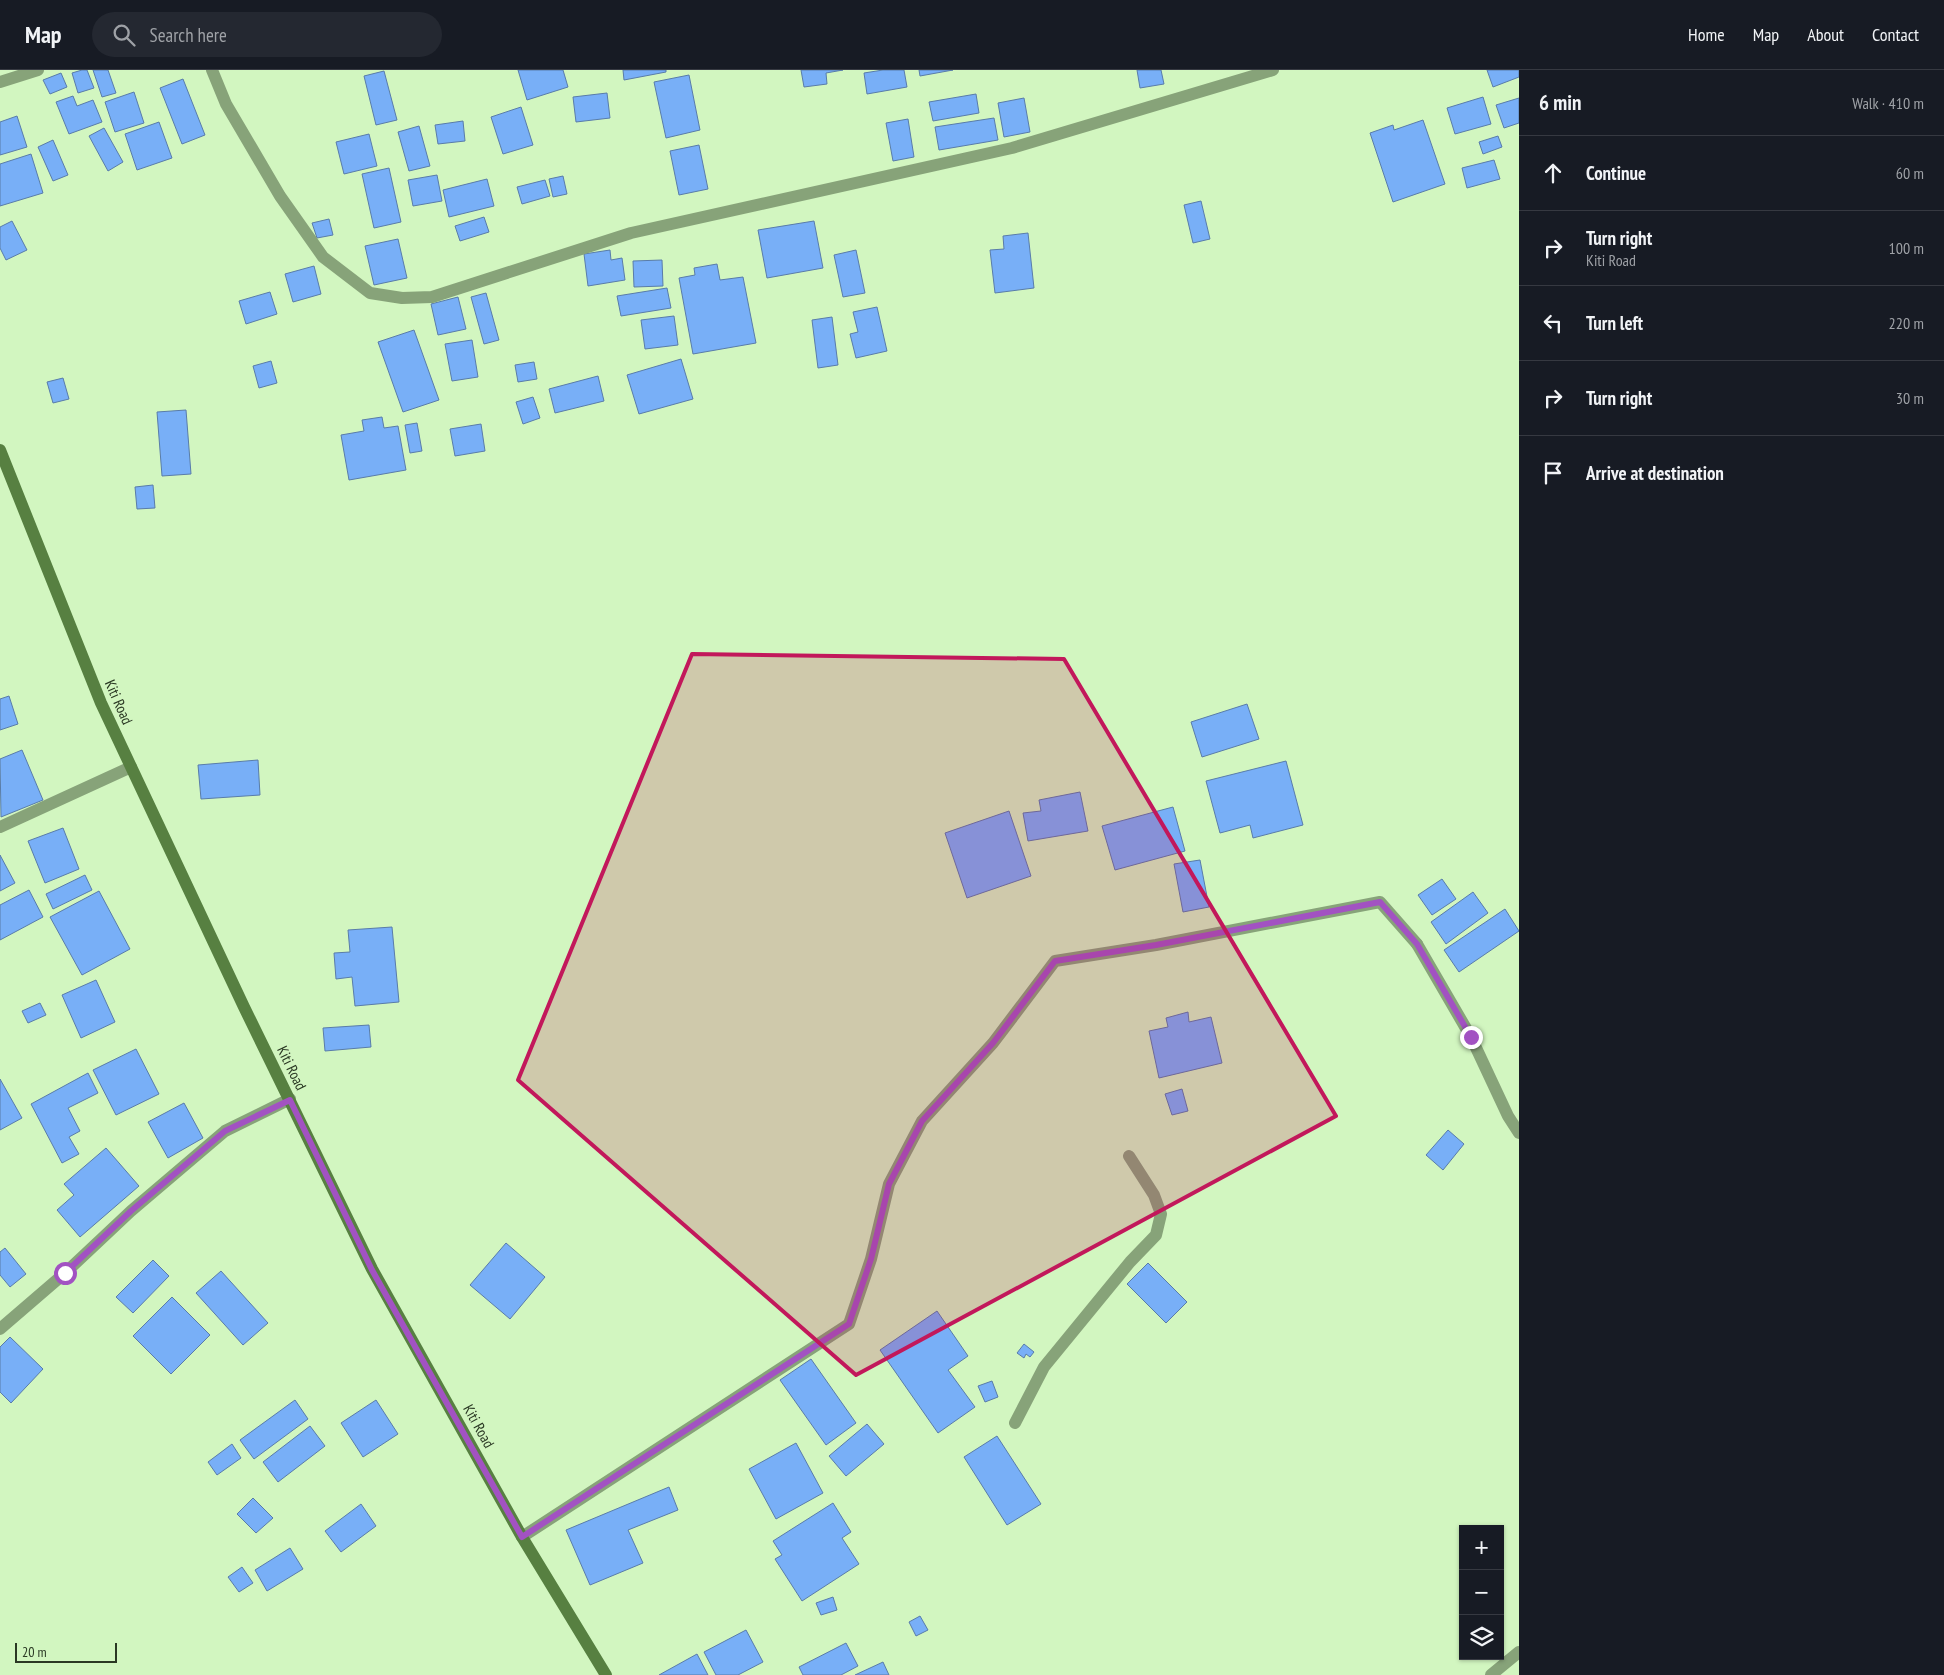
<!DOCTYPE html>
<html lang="en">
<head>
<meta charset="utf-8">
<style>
	body { margin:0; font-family:"PT Sans Narrow",sans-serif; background:#242831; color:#f1f3f6 }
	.controls { position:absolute; right:15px; bottom:15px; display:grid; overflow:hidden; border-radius:0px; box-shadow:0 1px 4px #0004 }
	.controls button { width:45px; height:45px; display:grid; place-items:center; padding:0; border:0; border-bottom:1px solid #363941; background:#171b24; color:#f1f3f6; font:25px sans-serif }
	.scale { position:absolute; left:15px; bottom:12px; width:102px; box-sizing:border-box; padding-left:5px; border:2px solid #2a3823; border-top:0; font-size:14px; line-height:18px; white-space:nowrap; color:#2a3823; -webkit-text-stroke:4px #d2f6c0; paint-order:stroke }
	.stop { position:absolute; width:15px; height:15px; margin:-11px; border:4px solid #a252c2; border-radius:50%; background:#fff }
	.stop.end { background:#a252c2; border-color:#fff; box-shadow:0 1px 5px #0008 }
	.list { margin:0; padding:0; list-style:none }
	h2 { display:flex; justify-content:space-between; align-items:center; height:65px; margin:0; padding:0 20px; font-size:21px }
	h2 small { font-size:16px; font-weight:400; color:#9ea1a6 }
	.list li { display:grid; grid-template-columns:32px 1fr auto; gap:15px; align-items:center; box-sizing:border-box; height:75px; padding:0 20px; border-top:1px solid #363941 }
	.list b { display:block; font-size:19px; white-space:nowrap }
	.list p { margin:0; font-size:16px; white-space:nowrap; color:#9ea1a6 }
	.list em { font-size:16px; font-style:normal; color:#9ea1a6 }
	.icon { flex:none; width:28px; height:28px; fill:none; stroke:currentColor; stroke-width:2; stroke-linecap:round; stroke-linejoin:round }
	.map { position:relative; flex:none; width:1519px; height:1605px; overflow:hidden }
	header { display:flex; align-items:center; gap:30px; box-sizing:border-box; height:70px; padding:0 25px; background:#171b24; border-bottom:1px solid #363941 }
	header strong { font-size:24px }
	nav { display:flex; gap:28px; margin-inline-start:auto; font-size:18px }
	.search { width:350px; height:45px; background:#242831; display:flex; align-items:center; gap:12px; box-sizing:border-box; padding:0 18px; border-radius:28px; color:#9ea1a6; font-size:19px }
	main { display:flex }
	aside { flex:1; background:#171b24 }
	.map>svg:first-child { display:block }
	.building { fill:#78aff7; stroke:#597ca9 }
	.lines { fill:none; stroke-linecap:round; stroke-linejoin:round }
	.lane { stroke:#87a379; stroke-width:12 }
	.street { stroke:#87a379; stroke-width:12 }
	.secondary { stroke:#578041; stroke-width:12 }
	.route { stroke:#a252c2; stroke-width:6 }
	.marked { fill:#c2185b; fill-opacity:0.2; stroke:#c2185b; stroke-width:4; stroke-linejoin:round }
	.labels { text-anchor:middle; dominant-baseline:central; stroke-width:4; stroke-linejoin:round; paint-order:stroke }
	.street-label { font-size:15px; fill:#2a3823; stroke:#d2f6c0 }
</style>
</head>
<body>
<header>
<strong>Map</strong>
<div class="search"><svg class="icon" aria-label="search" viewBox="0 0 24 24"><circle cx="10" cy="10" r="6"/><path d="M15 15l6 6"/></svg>Search here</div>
<nav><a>Home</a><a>Map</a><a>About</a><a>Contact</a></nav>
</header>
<main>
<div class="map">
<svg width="1519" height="1605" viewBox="0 0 1519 1605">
	<rect width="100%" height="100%" fill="#d2f6c0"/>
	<!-- building -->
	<path class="building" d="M 82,0 L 87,0 L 94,18 L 78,23 L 72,3 Z
		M 93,0 L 108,0 L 116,23 L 102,27 Z
		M 518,0 L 563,0 L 568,17 L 527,30 Z
		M 623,0 L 666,0 L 666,2 L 624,10 Z
		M 801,0 L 843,0 L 826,3 L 827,14 L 804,17 Z
		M 883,0 L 904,0 L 907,17 L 867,24 L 864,3 Z
		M 919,0 L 953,0 L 920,6 Z
		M 1137,0 L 1161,0 L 1164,14 L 1140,18 Z
		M 1487,0 L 1519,0 L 1519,7 L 1493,17 Z
		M 384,1 L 397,50 L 376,55 L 364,6 Z
		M 61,3 L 67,17 L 50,24 L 43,10 Z
		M 689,5 L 700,60 L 666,68 L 654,12 Z
		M 183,9 L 205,65 L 182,74 L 160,18 Z
		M 134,22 L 144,53 L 115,62 L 105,32 Z
		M 607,23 L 610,48 L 576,52 L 573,27 Z
		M 976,24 L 979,43 L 933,51 L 929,32 Z
		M 73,26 L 77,36 L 93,30 L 102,52 L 69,64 L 56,32 Z
		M 1483,27 L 1491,54 L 1455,64 L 1447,38 Z
		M 1024,28 L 1030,62 L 1004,67 L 998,33 Z
		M 1519,28 L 1519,53 L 1504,58 L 1496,35 Z
		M 521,37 L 533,75 L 503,84 L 491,47 Z
		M 17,46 L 27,77 L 0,85 L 0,52 Z
		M 994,48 L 998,70 L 939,80 L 935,57 Z
		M 908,49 L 914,87 L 893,91 L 886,53 Z
		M 1423,50 L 1445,114 L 1393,132 L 1370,63 L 1393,55 L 1394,60 Z
		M 463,51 L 465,71 L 438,74 L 435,55 Z
		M 159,52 L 172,88 L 137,100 L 125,64 Z
		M 419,56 L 430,96 L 409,101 L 398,62 Z
		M 104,58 L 123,92 L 108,101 L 89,66 Z
		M 369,64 L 377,96 L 344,104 L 336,72 Z
		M 1498,66 L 1502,77 L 1483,84 L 1479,72 Z
		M 53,70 L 68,105 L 53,111 L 38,77 Z
		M 699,75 L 708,119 L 679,125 L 670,81 Z
		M 31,84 L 43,123 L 0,136 L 0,94 Z
		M 1494,90 L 1500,109 L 1467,118 L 1462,98 Z
		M 389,98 L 401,152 L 374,158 L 362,104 Z
		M 437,105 L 442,131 L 413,136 L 408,110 Z
		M 563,106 L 567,124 L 553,127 L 549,109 Z
		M 487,109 L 494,136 L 449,147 L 443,120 Z
		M 545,110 L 550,126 L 522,134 L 517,117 Z
		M 1201,131 L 1210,169 L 1193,173 L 1184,135 Z
		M 484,147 L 489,162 L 460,171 L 455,156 Z
		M 329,149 L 333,165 L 317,168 L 312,153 Z
		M 12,151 L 27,180 L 6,190 L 0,178 L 0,157 Z
		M 814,151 L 823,198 L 767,208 L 758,160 Z
		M 1028,163 L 1034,218 L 995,223 L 990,180 L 1004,179 L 1003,166 Z
		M 398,169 L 407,208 L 374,215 L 365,176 Z
		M 610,180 L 611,190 L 622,188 L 625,210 L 588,216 L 584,184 Z
		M 856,180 L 865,223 L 843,227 L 834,185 Z
		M 662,190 L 663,216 L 634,217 L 633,191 Z
		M 717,194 L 720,210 L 743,207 L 756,273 L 693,284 L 679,208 L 695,205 L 694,198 Z
		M 314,196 L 321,224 L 293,232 L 285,204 Z
		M 667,218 L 671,238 L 621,246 L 617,226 Z
		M 270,222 L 277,244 L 246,254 L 239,231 Z
		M 486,223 L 499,270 L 484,274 L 471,227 Z
		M 458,227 L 466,259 L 438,265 L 431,234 Z
		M 877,237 L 887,281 L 856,288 L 850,264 L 858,262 L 853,242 Z
		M 674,246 L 678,275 L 645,279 L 641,250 Z
		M 832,247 L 838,295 L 818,298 L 812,250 Z
		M 414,260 L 439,330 L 403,342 L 378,272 Z
		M 472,270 L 478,307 L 452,311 L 445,274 Z
		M 681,289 L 693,329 L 639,344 L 627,305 Z
		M 271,291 L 277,313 L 259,318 L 253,296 Z
		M 534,292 L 537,309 L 518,312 L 515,295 Z
		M 598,306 L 604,331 L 555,343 L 549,319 Z
		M 63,308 L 69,329 L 53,333 L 47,312 Z
		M 533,327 L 540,348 L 523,354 L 516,332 Z
		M 186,340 L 191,404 L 162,406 L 157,342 Z
		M 382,347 L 384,358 L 398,356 L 406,400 L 349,410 L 341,365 L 364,361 L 362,350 Z
		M 417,353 L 422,381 L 410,383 L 405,355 Z
		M 481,354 L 485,381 L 455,386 L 450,359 Z
		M 153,415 L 155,438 L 137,439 L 135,417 Z
		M 9,626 L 18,654 L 0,660 L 0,629 Z
		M 1247,634 L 1259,669 L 1202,687 L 1191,652 Z
		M 22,680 L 43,730 L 1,747 L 0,689 Z
		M 258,690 L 260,725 L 201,729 L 198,695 Z
		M 1286,691 L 1303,755 L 1253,768 L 1250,755 L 1220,763 L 1206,711 Z
		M 1080,722 L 1088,761 L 1028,771 L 1023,743 L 1041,741 L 1039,730 Z
		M 1173,737 L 1185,781 L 1115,800 L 1102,756 Z
		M 1009,741 L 1031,806 L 967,828 L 945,763 Z
		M 63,758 L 79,799 L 45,813 L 28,771 Z
		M 0,785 L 15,813 L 0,821 Z
		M 1200,790 L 1209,837 L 1183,842 L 1174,794 Z
		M 85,805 L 92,820 L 53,839 L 46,824 Z
		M 1442,809 L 1456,829 L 1432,845 L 1418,825 Z
		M 29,820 L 43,847 L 0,870 L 0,835 Z
		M 99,821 L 130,879 L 82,905 L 50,847 Z
		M 1473,822 L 1488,843 L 1446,874 L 1431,852 Z
		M 1505,839 L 1519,861 L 1459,902 L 1444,880 Z
		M 392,857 L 399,932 L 355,936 L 352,907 L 336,909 L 334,883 L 350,882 L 348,860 Z
		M 96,910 L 115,952 L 81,968 L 62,925 Z
		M 40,933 L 46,945 L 28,953 L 22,941 Z
		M 1188,942 L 1189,952 L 1211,947 L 1222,993 L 1159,1008 L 1149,961 L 1168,957 L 1166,948 Z
		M 369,955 L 371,977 L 325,981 L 323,958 Z
		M 136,979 L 159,1024 L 116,1045 L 93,1000 Z
		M 88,1003 L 98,1023 L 68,1038 L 80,1061 L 69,1067 L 79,1084 L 62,1093 L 31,1034 Z
		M 0,1009 L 22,1048 L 0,1060 Z
		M 1182,1019 L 1188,1041 L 1172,1045 L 1165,1024 Z
		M 184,1033 L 203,1068 L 168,1088 L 148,1052 Z
		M 1448,1060 L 1464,1074 L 1443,1100 L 1426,1085 Z
		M 106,1078 L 139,1116 L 80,1167 L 57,1140 L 74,1125 L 64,1114 Z
		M 506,1173 L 545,1207 L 510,1249 L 470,1215 Z
		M 5,1178 L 26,1204 L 10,1217 L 0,1205 L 0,1182 Z
		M 153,1190 L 169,1206 L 133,1243 L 116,1227 Z
		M 1148,1193 L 1187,1232 L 1166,1253 L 1127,1214 Z
		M 221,1201 L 268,1253 L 243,1275 L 196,1223 Z
		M 172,1227 L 210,1265 L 171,1304 L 133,1266 Z
		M 937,1241 L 968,1286 L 948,1300 L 975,1337 L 938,1363 L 880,1280 Z
		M 10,1267 L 43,1299 L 11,1333 L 0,1322 L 0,1277 Z
		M 1024,1274 L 1034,1282 L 1030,1287 L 1026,1284 L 1024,1288 L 1017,1283 Z
		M 811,1289 L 856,1353 L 826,1375 L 780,1310 Z
		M 992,1311 L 998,1327 L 985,1332 L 978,1316 Z
		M 295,1330 L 308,1349 L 254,1389 L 240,1370 Z
		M 376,1330 L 398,1364 L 363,1387 L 341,1353 Z
		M 867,1354 L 884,1374 L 846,1406 L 829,1386 Z
		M 310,1356 L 325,1376 L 278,1412 L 263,1392 Z
		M 997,1366 L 1041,1434 L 1007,1455 L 964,1387 Z
		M 796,1373 L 823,1423 L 776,1449 L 749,1399 Z
		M 232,1374 L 241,1388 L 217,1405 L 208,1392 Z
		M 669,1417 L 678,1440 L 628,1460 L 643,1493 L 590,1515 L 566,1460 Z
		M 253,1428 L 273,1448 L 256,1463 L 237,1444 Z
		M 833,1433 L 851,1462 L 842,1468 L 859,1494 L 802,1531 L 775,1489 L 782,1485 L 773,1471 Z
		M 361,1434 L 376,1456 L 341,1482 L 325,1461 Z
		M 290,1478 L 303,1499 L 267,1521 L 255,1500 Z
		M 242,1497 L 253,1513 L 239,1522 L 228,1507 Z
		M 833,1527 L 837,1540 L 821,1545 L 816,1533 Z
		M 920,1546 L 928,1560 L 916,1566 L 909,1552 Z
		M 746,1560 L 763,1592 L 738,1605 L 716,1605 L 704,1582 Z
		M 846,1573 L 858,1596 L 841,1605 L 803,1605 L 799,1597 Z
		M 697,1584 L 708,1605 L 659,1605 Z
		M 883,1592 L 889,1605 L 855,1605 Z"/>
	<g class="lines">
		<!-- lane -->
		<path class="lane" d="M 1417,874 L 1471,967 L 1508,1046 L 1519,1063
			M 0,1259 L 65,1203 L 131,1141 L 225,1061 L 290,1029
			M 1491,1605 L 1519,1582"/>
		<!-- street -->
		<path class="street" d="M 212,0 L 226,34 L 280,126 L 323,187 L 370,223 L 402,228 L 432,227 L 631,163 L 1012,78 L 1273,0
			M 0,12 L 38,0
			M 0,757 L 131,697
			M 1015,1353 L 1044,1297 L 1130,1192 L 1156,1165 L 1161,1144 L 1154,1125 L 1129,1086
			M 522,1467 L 849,1254 L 871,1189 L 889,1114 L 922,1051 L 993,973 L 1055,891 L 1156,875 L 1380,832 L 1417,874"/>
		<!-- secondary -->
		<path class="secondary" d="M 0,380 L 101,633 L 244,937 L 372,1199 L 522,1467 L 606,1605"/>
	</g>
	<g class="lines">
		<!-- route -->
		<path class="route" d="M 65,1203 L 131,1141 L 225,1061 L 290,1030 L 372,1200 L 522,1467 L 849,1254 L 871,1189 L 889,1114 L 922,1051 L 993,973 L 1055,891 L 1156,875 L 1380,832 L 1417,874 L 1471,967"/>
	</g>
	<!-- marked area -->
	<path class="marked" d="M 692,584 L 1064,589 L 1336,1046 L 856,1305 L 518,1010 Z"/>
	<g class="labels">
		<!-- street labels -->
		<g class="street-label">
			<text transform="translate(119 632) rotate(66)">Kiti Road</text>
			<text transform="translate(292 998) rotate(64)">Kiti Road</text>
			<text transform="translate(479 1356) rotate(61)">Kiti Road</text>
		</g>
	</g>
</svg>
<div class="controls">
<button>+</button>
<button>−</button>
<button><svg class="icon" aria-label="layers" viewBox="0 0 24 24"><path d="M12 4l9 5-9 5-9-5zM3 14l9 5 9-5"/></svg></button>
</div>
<div class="scale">20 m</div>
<div class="stop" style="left:65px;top:1203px"></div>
<div class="stop end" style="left:1471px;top:967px"></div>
</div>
<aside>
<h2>6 min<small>Walk · 410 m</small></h2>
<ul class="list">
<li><svg class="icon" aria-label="ahead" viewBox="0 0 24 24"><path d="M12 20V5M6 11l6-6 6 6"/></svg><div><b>Continue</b></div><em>60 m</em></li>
<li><svg class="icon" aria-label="right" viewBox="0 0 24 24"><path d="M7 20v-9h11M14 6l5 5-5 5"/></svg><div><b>Turn right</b><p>Kiti Road</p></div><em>100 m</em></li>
<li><svg class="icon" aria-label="left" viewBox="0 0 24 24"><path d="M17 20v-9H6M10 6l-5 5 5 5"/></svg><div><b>Turn left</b></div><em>220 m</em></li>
<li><svg class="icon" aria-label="right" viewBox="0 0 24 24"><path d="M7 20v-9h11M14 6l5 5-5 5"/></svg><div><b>Turn right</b></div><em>30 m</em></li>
<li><svg class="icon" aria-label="arrive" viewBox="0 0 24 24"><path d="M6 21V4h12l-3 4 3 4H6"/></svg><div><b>Arrive at destination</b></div></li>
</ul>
</aside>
</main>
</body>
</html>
